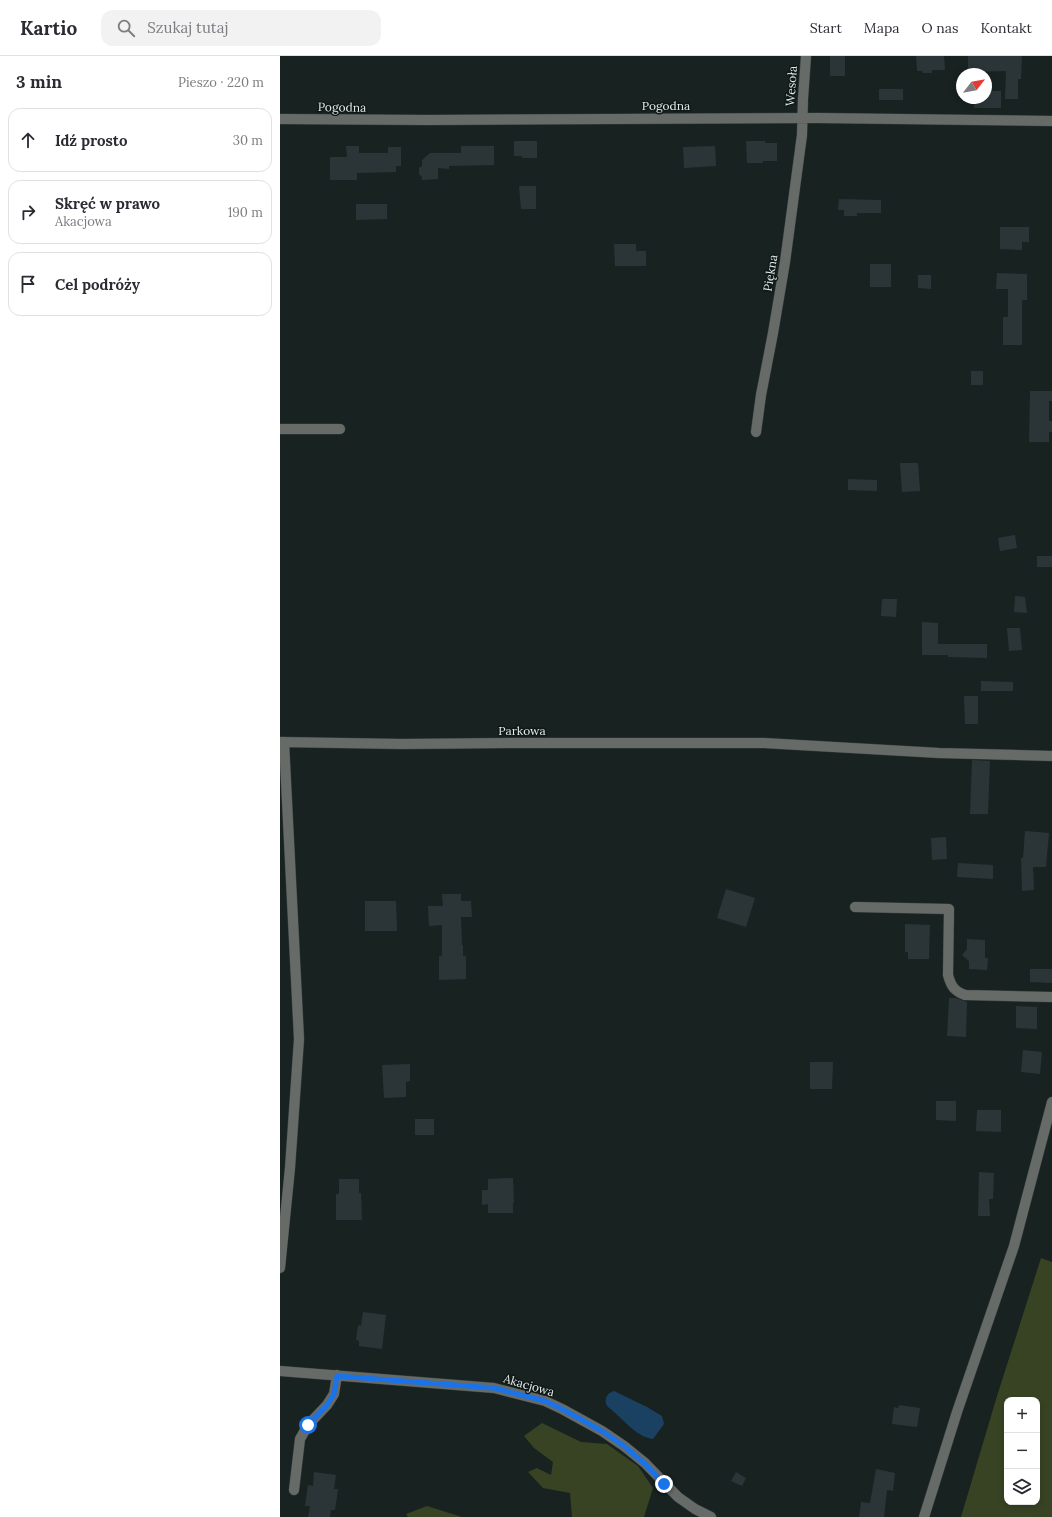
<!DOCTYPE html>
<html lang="pl">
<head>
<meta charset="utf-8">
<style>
	body { margin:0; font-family:Lora,serif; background:#f2f2f3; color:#2b2b33 }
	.controls { position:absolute; right:12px; bottom:12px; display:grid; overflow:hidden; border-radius:8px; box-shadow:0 2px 6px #0003 }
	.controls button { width:36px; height:36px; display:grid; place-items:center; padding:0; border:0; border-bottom:1px solid #e1e1e2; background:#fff; color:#2b2b33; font:20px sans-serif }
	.compass { position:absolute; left:676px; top:12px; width:36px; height:36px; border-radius:50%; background:#fff; box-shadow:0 2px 6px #0003; rotate:59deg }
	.stop { position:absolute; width:12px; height:12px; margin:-9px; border:3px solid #1a73e8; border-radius:50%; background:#fff }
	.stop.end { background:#1a73e8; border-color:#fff; box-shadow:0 1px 4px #0008 }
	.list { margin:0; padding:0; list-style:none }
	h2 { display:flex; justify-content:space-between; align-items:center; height:52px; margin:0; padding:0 16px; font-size:17px }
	h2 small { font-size:13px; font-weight:400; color:#7c7c81 }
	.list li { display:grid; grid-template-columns:26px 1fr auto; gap:12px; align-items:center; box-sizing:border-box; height:64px; margin:0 8px 8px; padding:0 8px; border:1px solid #e1e1e2; border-radius:12px }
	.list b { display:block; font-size:15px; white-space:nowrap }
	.list p { margin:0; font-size:13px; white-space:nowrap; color:#7c7c81 }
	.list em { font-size:13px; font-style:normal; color:#7c7c81 }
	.icon { flex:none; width:22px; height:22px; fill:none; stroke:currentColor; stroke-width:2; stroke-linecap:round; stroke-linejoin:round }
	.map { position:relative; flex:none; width:772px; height:1461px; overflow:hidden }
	header { display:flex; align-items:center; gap:24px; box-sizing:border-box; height:56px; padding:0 20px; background:#fff; border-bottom:1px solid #e1e1e2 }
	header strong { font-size:19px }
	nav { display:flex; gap:22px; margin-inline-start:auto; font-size:14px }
	.search { width:280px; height:36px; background:#f2f2f3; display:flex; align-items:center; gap:10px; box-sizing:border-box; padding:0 14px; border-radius:12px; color:#7c7c81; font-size:15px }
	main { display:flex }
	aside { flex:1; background:#fff }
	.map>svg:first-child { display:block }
	.green { fill:#384324; fill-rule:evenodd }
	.water { fill:#1b4162 }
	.building { fill:#2b3538 }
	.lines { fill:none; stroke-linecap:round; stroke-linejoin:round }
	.minor-casing { stroke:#353e3d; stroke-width:11 }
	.minor { stroke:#676b68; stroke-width:10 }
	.route { stroke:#1a73e8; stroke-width:5 }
	.labels { text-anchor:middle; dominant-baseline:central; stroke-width:3; stroke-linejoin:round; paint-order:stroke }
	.street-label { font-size:12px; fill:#e4ebea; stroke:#0f1917 }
</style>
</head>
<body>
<header>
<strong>Kartio</strong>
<div class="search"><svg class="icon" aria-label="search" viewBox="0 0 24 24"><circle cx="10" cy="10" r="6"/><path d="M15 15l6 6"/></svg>Szukaj tutaj</div>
<nav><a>Start</a><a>Mapa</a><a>O nas</a><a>Kontakt</a></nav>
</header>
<main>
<aside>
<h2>3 min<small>Pieszo · 220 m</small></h2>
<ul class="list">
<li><svg class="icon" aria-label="ahead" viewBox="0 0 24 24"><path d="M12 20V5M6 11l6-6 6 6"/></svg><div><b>Idź prosto</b></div><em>30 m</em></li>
<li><svg class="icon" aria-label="right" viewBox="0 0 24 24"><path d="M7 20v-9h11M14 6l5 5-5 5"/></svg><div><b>Skręć w prawo</b><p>Akacjowa</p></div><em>190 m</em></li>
<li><svg class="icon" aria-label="arrive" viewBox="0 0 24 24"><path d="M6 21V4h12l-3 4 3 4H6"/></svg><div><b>Cel podróży</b></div></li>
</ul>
</aside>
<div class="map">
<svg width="772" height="1461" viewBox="0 0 772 1461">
	<rect width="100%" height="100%" fill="#182221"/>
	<!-- green -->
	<path class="green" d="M 761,1202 L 772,1206 L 772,1461 L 681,1461 L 717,1340 ZM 727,1344 L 757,1344 L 757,1446 L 727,1446 Z
		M 262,1367 L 301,1386 L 327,1388 L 358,1410 L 373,1432 L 364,1461 L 292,1461 L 290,1437 L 263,1432 L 248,1416 L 257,1412 L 271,1419 L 273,1406 L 254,1392 L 244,1380 Z
		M 147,1450 L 182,1461 L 128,1461 L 126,1458 Z"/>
	<!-- water -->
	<path class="water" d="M 334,1335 L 367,1351 L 382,1360 L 384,1368 L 373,1383 C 354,1380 343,1362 328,1351 L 326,1348 C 325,1342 327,1337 334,1335 Z"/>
	<!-- building -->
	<path class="building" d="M 550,0 L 565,0 L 565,20 L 550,20 Z
		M 636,0 L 664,0 L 665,14 L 652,14 L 652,17 L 643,17 L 642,15 L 637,15 Z
		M 688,0 L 742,0 L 741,23 L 738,23 L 738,43 L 725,43 L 726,15 L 688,16 Z
		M 599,33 L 623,33 L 623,44 L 599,44 Z
		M 706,35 L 721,35 L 721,52 L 694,52 L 694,42 L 706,42 Z
		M 234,85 L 257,85 L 257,102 L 242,102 L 242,100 L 234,100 Z
		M 466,85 L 485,85 L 485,87 L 497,87 L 497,105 L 483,105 L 483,107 L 467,107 Z
		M 66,90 L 79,90 L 79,97 L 108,97 L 108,91 L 121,91 L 121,110 L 116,110 L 116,116 L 77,117 L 77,124 L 50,124 L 50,101 L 67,101 Z
		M 181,90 L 214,90 L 214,109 L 169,110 L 169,113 L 158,112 L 158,123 L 142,124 L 142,121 L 139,118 L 139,112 L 142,110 L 142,104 L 150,97 L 181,97 Z
		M 435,90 L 436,110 L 404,112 L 403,91 Z
		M 239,130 L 256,130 L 256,153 L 241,153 Z
		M 559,143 L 601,144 L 601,157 L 577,157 L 577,160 L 564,160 L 564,154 L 558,154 Z
		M 76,148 L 107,148 L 107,163 L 76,164 Z
		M 720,171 L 749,171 L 749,186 L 742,186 L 742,194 L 720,193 Z
		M 334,188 L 356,188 L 356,195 L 366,195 L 366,210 L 335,210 Z
		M 590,208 L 611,208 L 611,231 L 590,231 Z
		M 717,217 L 747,218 L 747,244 L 742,244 L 742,289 L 723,289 L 723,261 L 728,261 L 728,233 L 716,233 Z
		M 638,219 L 651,219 L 651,233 L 638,232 Z
		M 691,315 L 703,315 L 703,329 L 691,329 Z
		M 750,335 L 772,335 L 772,345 L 769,345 L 769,365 L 772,365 L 772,376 L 769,376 L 769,386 L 749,386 Z
		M 620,407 L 638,407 L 640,435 L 622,436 Z
		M 568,423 L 597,424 L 597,435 L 568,434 Z
		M 735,479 L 737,492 L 720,495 L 718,482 Z
		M 757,500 L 772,500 L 772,511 L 757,511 Z
		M 735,540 L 745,541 L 747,557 L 734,556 Z
		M 602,543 L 617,543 L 616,561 L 601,560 Z
		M 642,566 L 658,567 L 658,588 L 707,588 L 707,602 L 668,601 L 668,599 L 642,599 Z
		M 727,572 L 740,572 L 742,594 L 729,595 Z
		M 701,625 L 733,626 L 733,635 L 701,635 Z
		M 684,640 L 698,640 L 698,668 L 685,668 Z
		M 692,704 L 710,705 L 708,758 L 690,758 Z
		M 745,775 L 769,777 L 766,811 L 753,811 L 754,834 L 742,835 L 741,802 L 743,802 Z
		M 666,781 L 667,803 L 652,804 L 651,782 Z
		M 678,807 L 713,809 L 713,823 L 677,821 Z
		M 446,833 L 475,842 L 466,871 L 437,862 Z
		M 162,838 L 181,838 L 181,845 L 191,845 L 192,861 L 181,861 L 182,889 L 183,889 L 183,900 L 186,900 L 186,923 L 159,924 L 159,900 L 162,900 L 162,869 L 149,870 L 148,850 L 163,850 Z
		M 85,845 L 116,845 L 117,875 L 85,875 Z
		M 625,868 L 650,869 L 649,903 L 628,903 L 628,896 L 625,896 Z
		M 687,883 L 705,884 L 705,902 L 708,902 L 707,914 L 689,913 L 689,905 L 682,899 L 687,893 Z
		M 750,913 L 772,913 L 772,927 L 750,926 Z
		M 669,942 L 676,942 L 687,946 L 686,981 L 667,980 Z
		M 736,950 L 757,951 L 757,973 L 736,972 Z
		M 743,994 L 762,996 L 760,1018 L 741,1016 Z
		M 530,1006 L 553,1006 L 552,1033 L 530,1033 Z
		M 130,1008 L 130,1025 L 126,1026 L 126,1041 L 104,1042 L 102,1009 Z
		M 656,1045 L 676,1045 L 676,1065 L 656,1064 Z
		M 697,1054 L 721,1054 L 721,1076 L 696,1075 Z
		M 135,1063 L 154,1063 L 154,1079 L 135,1079 Z
		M 699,1116 L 714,1117 L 713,1143 L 709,1143 L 710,1160 L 698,1160 Z
		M 233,1122 L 234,1147 L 233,1147 L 233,1157 L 208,1157 L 208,1148 L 202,1149 L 202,1134 L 208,1134 L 208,1123 Z
		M 59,1123 L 79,1123 L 79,1137 L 81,1137 L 82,1164 L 56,1164 L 56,1138 L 59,1138 Z
		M 83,1256 L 106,1259 L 102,1293 L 79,1290 L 79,1285 L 76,1284 L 78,1269 L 81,1270 Z
		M 619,1349 L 640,1352 L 637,1371 L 612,1368 L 614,1351 L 618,1352 Z
		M 596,1413 L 615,1417 L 613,1435 L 607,1434 L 604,1461 L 579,1461 L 581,1446 L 590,1447 Z
		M 34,1416 L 56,1419 L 54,1433 L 58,1433 L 55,1454 L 51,1454 L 50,1461 L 28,1461 L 30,1450 L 25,1450 L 28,1429 L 33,1430 Z
		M 456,1416 L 466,1422 L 462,1430 L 451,1425 Z"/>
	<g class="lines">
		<defs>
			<path id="minor" d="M 0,63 L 148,64 L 538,62 L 772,65
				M 0,373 L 60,373
				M 476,376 L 481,339 L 493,277 L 505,206 L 522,79 L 523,43 L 526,0
				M 0,686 L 122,688 L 242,687 L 484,687 L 659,697 L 772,700
				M 575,851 L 669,853 L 668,919 C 671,930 674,935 685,939 L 772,941
				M 0,1212 L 10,1112 L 19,983 L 4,686
				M 0,1315 L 214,1332 L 265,1345 L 282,1353 L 322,1375 L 344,1390 L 365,1407 L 398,1441 L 415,1453 L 431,1461
				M 14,1434 L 20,1383 L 28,1369 L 47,1349 L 54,1338 L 57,1319
				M 644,1461 L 677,1356 L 734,1190 L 772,1046"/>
		</defs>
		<!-- minor casing -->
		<use href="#minor" class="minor-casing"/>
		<!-- minor -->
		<use href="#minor" class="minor"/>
	</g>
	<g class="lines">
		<!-- route -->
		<path class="route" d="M 28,1369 L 47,1349 L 54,1338 L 57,1320 L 214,1332 L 265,1345 L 282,1353 L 322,1375 L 344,1390 L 365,1408 L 384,1428"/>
	</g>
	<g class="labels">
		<!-- street labels -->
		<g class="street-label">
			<text transform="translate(511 30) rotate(-86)">Wesoła</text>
			<text x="386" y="49">Pogodna</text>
			<text transform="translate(62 51) rotate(1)">Pogodna</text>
			<text transform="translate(490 217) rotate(-81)">Piękna</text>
			<text x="242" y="674">Parkowa</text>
			<text transform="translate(249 1329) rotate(16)">Akacjowa</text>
		</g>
	</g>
</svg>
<div class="controls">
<button>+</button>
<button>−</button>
<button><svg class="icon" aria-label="layers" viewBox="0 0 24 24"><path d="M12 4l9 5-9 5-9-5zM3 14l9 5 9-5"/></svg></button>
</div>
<svg class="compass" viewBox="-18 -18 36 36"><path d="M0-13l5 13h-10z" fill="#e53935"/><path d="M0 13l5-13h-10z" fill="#7c7c81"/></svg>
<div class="stop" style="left:28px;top:1369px"></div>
<div class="stop end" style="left:384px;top:1428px"></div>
</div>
</main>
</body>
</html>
